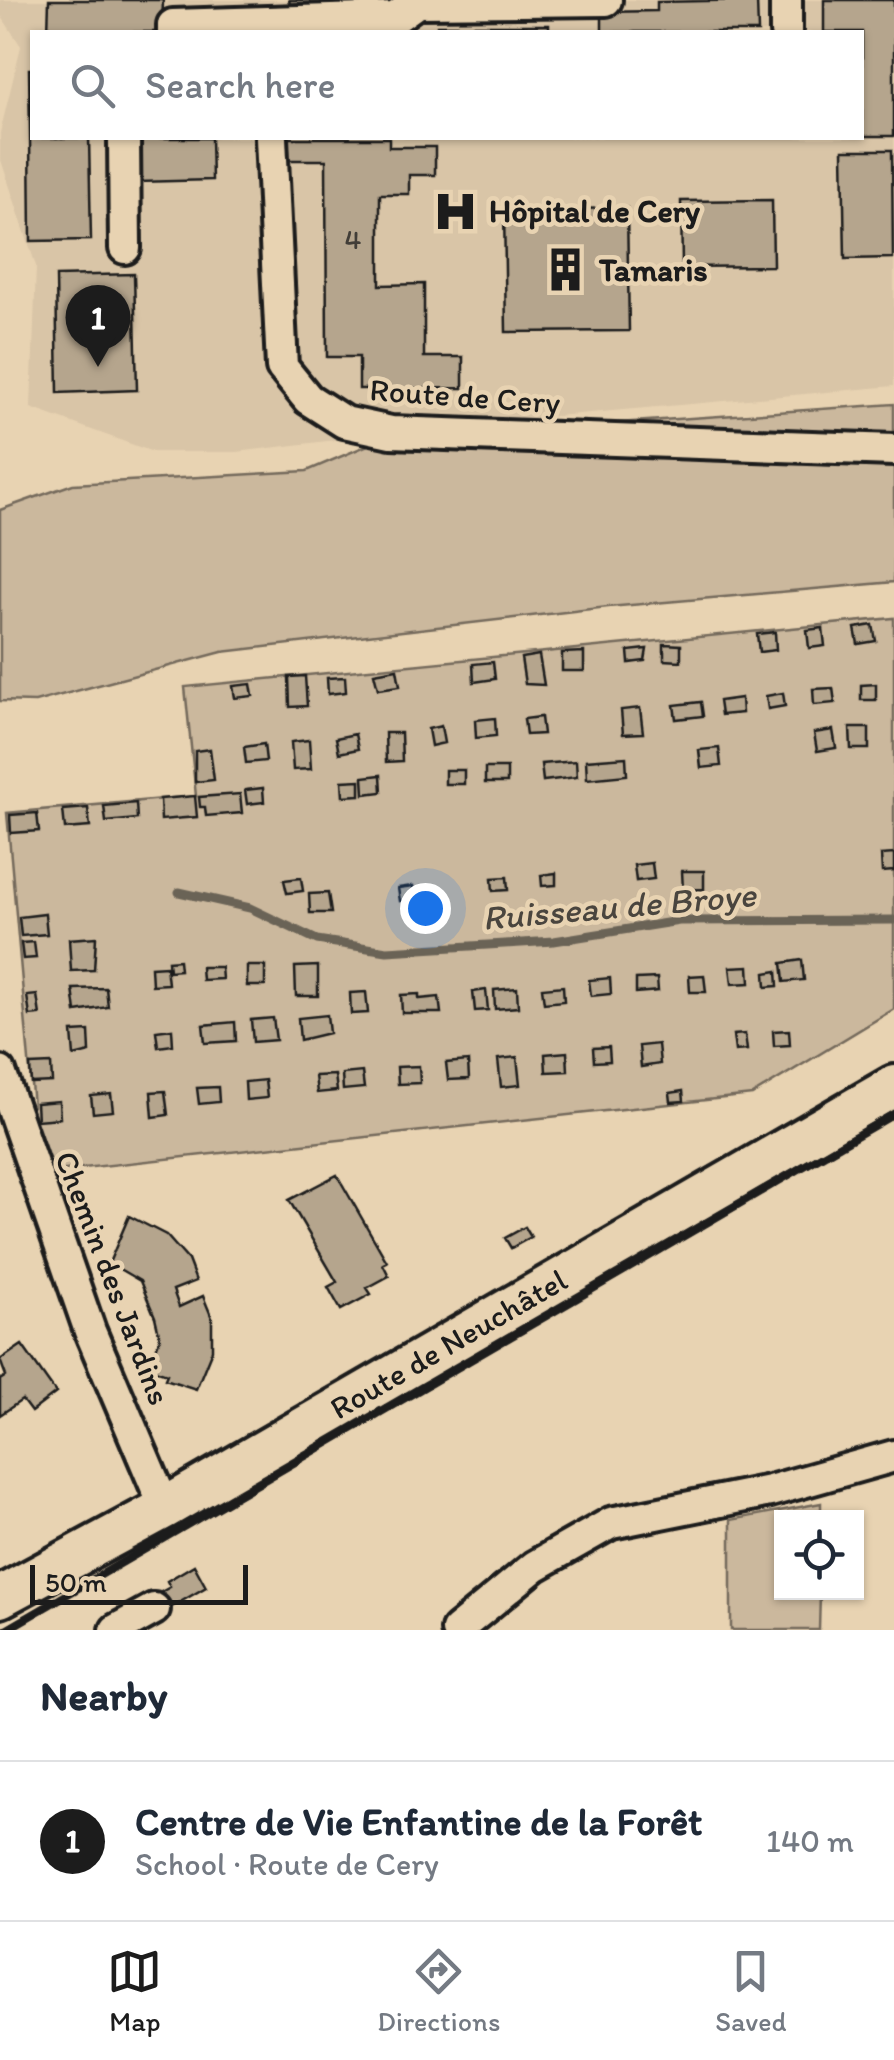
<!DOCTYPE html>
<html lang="en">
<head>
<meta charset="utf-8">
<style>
	body { margin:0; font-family:Itim,sans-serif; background:#f2f2f3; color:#1f2937 }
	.controls { position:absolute; right:30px; bottom:30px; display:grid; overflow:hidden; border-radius:0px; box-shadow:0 2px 8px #0004 }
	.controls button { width:90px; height:90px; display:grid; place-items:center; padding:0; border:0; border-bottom:2px solid #e0e1e3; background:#fff; color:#1f2937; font:50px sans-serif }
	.scale { position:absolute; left:30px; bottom:25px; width:218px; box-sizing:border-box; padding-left:10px; border:5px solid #1c1c1c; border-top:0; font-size:28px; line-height:35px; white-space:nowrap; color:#1c1c1c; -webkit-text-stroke:8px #e8d3b2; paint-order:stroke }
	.you { position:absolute; left:425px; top:908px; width:35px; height:35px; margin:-25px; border:8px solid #fff; border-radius:50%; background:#1a73e8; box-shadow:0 0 0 15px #1a73e833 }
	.badge { display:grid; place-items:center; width:65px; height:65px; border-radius:50%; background:#1c1c1c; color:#fff; font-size:32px; font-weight:700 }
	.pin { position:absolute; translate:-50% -82px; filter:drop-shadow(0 2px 5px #0008) }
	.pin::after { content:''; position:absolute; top:52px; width:35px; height:30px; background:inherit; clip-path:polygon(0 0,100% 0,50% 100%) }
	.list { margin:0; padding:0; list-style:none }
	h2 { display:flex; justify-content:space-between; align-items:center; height:130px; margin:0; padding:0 40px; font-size:42px }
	h2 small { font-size:32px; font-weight:400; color:#747a83 }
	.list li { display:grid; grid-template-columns:65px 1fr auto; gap:30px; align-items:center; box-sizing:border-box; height:160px; padding:0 40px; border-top:2px solid #e0e1e3 }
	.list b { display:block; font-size:38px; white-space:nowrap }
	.list p { margin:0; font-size:32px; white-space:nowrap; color:#747a83 }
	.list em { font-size:32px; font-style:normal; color:#747a83 }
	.icon { flex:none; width:55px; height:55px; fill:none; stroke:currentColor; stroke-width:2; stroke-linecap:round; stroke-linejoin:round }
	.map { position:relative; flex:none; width:894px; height:1630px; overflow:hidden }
	.search { position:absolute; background:#fff; box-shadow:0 2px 8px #0004; left:30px; right:30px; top:30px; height:110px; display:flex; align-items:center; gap:25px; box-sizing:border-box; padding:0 35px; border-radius:0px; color:#747a83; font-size:38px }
	.sheet { height:290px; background:#fff }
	nav { display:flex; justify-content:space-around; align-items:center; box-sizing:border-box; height:140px; border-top:2px solid #e0e1e3; background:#fff; font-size:28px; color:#747a83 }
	nav a { display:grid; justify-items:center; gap:5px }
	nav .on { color:#1c1c1c }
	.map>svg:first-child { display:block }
	.built { fill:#d9c5a7; fill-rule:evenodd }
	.green { fill:#cbb89d; stroke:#746a5c; stroke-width:2.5 }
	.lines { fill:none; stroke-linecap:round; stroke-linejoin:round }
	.stream { stroke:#6b6356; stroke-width:9 }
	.building { fill:#b5a58d; stroke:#1c1c1c; stroke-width:2.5 }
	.minor-casing { stroke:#1c1c1c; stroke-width:38 }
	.major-casing { stroke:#1c1c1c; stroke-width:48 }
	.minor { stroke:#e8d3b2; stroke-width:30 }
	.major { stroke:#e8d3b2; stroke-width:40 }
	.rail { stroke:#1c1c1c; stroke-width:8 }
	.labels { text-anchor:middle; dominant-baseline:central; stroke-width:9; stroke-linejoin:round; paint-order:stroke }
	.number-label { font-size:28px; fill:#423e38 }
	.poi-label { font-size:32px; font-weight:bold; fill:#1c1c1c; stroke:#e8d3b2; text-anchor:start }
	.street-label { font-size:32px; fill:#1c1c1c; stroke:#e8d3b2 }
	.water-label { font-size:35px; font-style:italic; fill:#4a453e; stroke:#e8d3b2 }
</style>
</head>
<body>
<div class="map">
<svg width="894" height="1630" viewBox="0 0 894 1630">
	<rect width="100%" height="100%" fill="#e8d3b2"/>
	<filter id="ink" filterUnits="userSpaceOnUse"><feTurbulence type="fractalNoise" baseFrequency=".01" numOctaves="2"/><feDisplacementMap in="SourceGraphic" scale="20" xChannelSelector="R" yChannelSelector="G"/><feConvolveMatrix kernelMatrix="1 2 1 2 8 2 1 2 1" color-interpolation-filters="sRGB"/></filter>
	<g filter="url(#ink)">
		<!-- built -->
		<path class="built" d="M 0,0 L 894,0 L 894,386 L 467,424 L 237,452 L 153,452 L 31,408 L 36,266 L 0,157 L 0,133 L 21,46 L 0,14 ZM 32,32 L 862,32 L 862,138 L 32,138 Z"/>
		<!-- green -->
		<path class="green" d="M 894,404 L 894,582 L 608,607 L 222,652 L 35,702 L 0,701 L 0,510 L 73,484 L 307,471 L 382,439 Z
			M 894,618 L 894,1009 L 752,1095 L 47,1172 L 24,1116 L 33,1106 L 7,813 L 196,796 L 185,687 Z
			M 821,1503 L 821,1517 L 782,1518 L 782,1592 L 820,1593 L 819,1630 L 731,1630 L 731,1520 Z"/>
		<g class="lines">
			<!-- stream -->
			<path class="stream" d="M 179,892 L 250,908 L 317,940 L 387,951 L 554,941 L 679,921 L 894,920"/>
		</g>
		<!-- building -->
		<path class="building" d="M 49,0 L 163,0 L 162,32 L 48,32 Z
			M 289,0 L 391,0 L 391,2 L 290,4 Z
			M 757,0 L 758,32 L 602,32 L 602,12 L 657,11 L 657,2 Z
			M 824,0 L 894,0 L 894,136 L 862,136 L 862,32 L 824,32 Z
			M 437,25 L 549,25 L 549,32 L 422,32 L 437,32 Z
			M 29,69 L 32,69 L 32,133 L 30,133 Z
			M 30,133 L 32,138 L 89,138 L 91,240 L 31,241 Z
			M 137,138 L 211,138 L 212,180 L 138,182 Z
			M 285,138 L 389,138 L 389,147 L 435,147 L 435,175 L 409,175 L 409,194 L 380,194 L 380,285 L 424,284 L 424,357 L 463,357 L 463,388 L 359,389 L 359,357 L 327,357 L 326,160 L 285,160 Z
			M 843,150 L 892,150 L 893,258 L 845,259 Z
			M 772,200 L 773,266 L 682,267 L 681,201 Z
			M 627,208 L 629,331 L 506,332 L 504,210 Z
			M 134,274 L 137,390 L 58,393 L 56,276 Z
			M 873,625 L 876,641 L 858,644 L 855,628 Z
			M 823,628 L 825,646 L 809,648 L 807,630 Z
			M 775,632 L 776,650 L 759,652 L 757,634 Z
			M 664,644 L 681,645 L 681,661 L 664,660 Z
			M 647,649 L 645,661 L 629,663 L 628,651 Z
			M 584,652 L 584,671 L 562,671 L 562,653 Z
			M 539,655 L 544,685 L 525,684 L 521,658 Z
			M 493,662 L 495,679 L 474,682 L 473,664 Z
			M 397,669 L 400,686 L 378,689 L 374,673 Z
			M 305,676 L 307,706 L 290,707 L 289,677 Z
			M 345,677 L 346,692 L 328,694 L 327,678 Z
			M 251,684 L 253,696 L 235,698 L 233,686 Z
			M 876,684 L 876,700 L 861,700 L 861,685 Z
			M 833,688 L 835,703 L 814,705 L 813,689 Z
			M 783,693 L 785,706 L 768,709 L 766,696 Z
			M 741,698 L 742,713 L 721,715 L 719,701 Z
			M 701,702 L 703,716 L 676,719 L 674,705 Z
			M 640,708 L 643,733 L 623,734 L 621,710 Z
			M 541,717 L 543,734 L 526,735 L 524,719 Z
			M 495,718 L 496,736 L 476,738 L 475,720 Z
			M 441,726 L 444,743 L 431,746 L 428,729 Z
			M 850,728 L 869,728 L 869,749 L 851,749 Z
			M 833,730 L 836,748 L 817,751 L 814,733 Z
			M 385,733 L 401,733 L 402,761 L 386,762 Z
			M 355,734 L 358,749 L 339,753 L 336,738 Z
			M 309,740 L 311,769 L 293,770 L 291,742 Z
			M 264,744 L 266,761 L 246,763 L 244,747 Z
			M 719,748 L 721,766 L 701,768 L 699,750 Z
			M 210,749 L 214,780 L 195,782 L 195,751 Z
			M 626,757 L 627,775 L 587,779 L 586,760 Z
			M 576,761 L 577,777 L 543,781 L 541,764 Z
			M 485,768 L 507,768 L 507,783 L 485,783 Z
			M 445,770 L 464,770 L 464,784 L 445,784 Z
			M 381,775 L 382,792 L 364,794 L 363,777 Z
			M 360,780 L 360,795 L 343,796 L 342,781 Z
			M 263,788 L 264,802 L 247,804 L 245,790 Z
			M 240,794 L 242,813 L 206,816 L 205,807 L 200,807 L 199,797 Z
			M 195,796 L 197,817 L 161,820 L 160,799 Z
			M 136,803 L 137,819 L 106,822 L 104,806 Z
			M 88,808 L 90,827 L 65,829 L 63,810 Z
			M 37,813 L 39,831 L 11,833 L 10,815 Z
			M 894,854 L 894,871 L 882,872 L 881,855 Z
			M 652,863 L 654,879 L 636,881 L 634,865 Z
			M 682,871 L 704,871 L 704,889 L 683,890 Z
			M 556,873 L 556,885 L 542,886 L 541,875 Z
			M 507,877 L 508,890 L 493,891 L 492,878 Z
			M 301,878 L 303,891 L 287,893 L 284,880 Z
			M 413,886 L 414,899 L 400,901 L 398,888 Z
			M 328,893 L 331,913 L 310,913 L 309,894 Z
			M 45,914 L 47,934 L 21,936 L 19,917 Z
			M 96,937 L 94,970 L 71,971 L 69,939 Z
			M 34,942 L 36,958 L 23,959 L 21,943 Z
			M 179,960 L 180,970 L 169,971 L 168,961 Z
			M 802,960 L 804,980 L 784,982 L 782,963 Z
			M 166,966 L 168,984 L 152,985 L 151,967 Z
			M 247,966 L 265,966 L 265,986 L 247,986 Z
			M 318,966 L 318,996 L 296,996 L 295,967 Z
			M 749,966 L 750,983 L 732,984 L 730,967 Z
			M 201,967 L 221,967 L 222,979 L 202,980 Z
			M 777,971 L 778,986 L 766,987 L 765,973 Z
			M 704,975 L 706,992 L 690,992 L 689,976 Z
			M 610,978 L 611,994 L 591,996 L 589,980 Z
			M 657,978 L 658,991 L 636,993 L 636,979 Z
			M 563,986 L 564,1001 L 544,1003 L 542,988 Z
			M 106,988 L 108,1007 L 76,1012 L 73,989 Z
			M 517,988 L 518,1007 L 495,1009 L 494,990 Z
			M 486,990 L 488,1010 L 475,1011 L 473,992 Z
			M 366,992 L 368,1013 L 351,1014 L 350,993 Z
			M 419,994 L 419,999 L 439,997 L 441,1013 L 402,1013 L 401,995 Z
			M 37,995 L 40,1015 L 30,1016 L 27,996 Z
			M 327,1015 L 329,1033 L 300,1040 L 298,1018 Z
			M 273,1018 L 276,1040 L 253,1042 L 251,1020 Z
			M 235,1022 L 236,1041 L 205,1043 L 203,1025 Z
			M 172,1029 L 173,1045 L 158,1047 L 156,1031 Z
			M 789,1030 L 790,1045 L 774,1046 L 773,1031 Z
			M 89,1031 L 90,1052 L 74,1056 L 72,1032 Z
			M 745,1034 L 747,1050 L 735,1051 L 733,1035 Z
			M 658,1044 L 660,1064 L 641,1067 L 639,1046 Z
			M 609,1047 L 610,1061 L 594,1062 L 593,1048 Z
			M 567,1052 L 568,1071 L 546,1072 L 545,1054 Z
			M 517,1057 L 520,1085 L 501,1087 L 498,1059 Z
			M 468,1061 L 469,1079 L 448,1080 L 446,1063 Z
			M 51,1064 L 52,1082 L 31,1083 L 30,1065 Z
			M 419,1066 L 420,1083 L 398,1084 L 397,1067 Z
			M 362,1072 L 364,1088 L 343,1090 L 342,1074 Z
			M 335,1075 L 337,1091 L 317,1093 L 315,1076 Z
			M 265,1080 L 267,1098 L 246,1100 L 245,1082 Z
			M 218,1087 L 219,1102 L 199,1104 L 197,1088 Z
			M 165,1091 L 168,1115 L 153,1117 L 151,1092 Z
			M 683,1091 L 684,1101 L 671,1102 L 670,1093 Z
			M 111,1094 L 113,1111 L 93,1113 L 91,1096 Z
			M 59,1101 L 60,1118 L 37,1120 L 36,1103 Z
			M 337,1175 L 387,1262 L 383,1264 L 389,1276 L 367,1288 L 371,1294 L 341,1310 L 328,1287 L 337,1282 L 289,1200 Z
			M 129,1216 L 166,1235 L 188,1260 L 196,1281 L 173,1290 L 179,1307 L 203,1296 L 212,1318 L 212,1350 L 196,1389 L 165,1379 L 167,1374 L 149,1368 L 160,1338 L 155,1317 L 140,1281 L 109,1263 Z
			M 525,1227 L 531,1237 L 511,1248 L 505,1238 Z
			M 22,1345 L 56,1393 L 31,1412 L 22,1400 L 0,1415 L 0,1380 L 6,1376 L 0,1360 Z
			M 194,1565 L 206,1587 L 163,1612 L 154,1596 L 170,1587 L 167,1581 Z"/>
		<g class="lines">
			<defs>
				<path id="minor" d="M 786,0 L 786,32
					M 173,32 L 173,25 L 395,18 L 417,2 L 606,0
					M 124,138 L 125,248
					M 271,138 L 282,367 L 308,399 L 344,422 L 391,432 L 894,450
					M 0,1072 L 90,1331 L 165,1508
					M 116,1630 L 154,1609
					M 457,1630 L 535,1566 L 611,1523 L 770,1491 L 894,1456"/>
				<g id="major">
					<path id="s1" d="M 0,1597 L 165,1508 L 894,1086"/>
				</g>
			</defs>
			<!-- minor casing -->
			<use href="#minor" class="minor-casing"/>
			<!-- major casing -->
			<use href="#major" class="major-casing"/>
			<!-- minor -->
			<use href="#minor" class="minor"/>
			<!-- major -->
			<use href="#major" class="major"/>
			<!-- rail -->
			<path class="rail" d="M 6,1630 L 894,1114"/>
		</g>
	</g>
	<!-- icons -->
	<defs>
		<symbol id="hospital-bare" viewBox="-9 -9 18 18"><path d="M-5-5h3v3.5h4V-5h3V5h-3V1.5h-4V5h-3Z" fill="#1c1c1c" stroke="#e8d3b2" stroke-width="2.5" paint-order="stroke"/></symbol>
		<symbol id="building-bare" viewBox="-9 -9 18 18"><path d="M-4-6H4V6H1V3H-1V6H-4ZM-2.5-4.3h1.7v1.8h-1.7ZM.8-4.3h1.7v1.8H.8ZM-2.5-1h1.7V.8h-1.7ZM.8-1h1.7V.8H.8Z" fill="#1c1c1c" stroke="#e8d3b2" stroke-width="2.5" paint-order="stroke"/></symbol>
	</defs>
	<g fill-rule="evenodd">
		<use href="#hospital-bare" x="424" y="180" width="63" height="63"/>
		<use href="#building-bare" x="534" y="238" width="63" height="63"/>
	</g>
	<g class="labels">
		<!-- number labels -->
		<g class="number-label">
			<text x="353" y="239">4</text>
		</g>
		<!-- poi labels -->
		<g class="poi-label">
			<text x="489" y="211">Hôpital de Cery</text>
			<text x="599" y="270">Tamaris</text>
		</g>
		<!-- street labels -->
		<g class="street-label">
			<text transform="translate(465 396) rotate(4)">Route de Cery</text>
			<text transform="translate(113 1278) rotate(69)">Chemin des Jardins</text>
			<text stroke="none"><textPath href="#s1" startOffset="515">Route de Neuchâtel</textPath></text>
		</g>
		<!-- water labels -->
		<g class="water-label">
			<text transform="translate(619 906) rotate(-5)">Ruisseau de Broye</text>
		</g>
	</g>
</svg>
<div class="controls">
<button><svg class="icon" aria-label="locate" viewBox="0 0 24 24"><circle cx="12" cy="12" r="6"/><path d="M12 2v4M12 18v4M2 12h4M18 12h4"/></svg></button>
</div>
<div class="scale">50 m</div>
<div class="you"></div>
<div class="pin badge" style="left:98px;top:367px">1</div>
<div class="search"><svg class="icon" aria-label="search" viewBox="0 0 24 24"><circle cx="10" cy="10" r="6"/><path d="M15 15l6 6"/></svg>Search here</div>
</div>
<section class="sheet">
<h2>Nearby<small></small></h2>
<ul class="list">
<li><span class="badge">1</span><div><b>Centre de Vie Enfantine de la Forêt</b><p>School · Route de Cery</p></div><em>140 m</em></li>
</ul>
</section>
<nav>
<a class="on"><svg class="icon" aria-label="map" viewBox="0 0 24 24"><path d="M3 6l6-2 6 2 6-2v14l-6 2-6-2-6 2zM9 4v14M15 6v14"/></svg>Map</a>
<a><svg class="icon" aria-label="directions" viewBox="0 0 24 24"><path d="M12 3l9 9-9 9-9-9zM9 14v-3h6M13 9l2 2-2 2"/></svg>Directions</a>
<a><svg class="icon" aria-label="saved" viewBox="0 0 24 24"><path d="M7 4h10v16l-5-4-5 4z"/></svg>Saved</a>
</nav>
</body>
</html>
